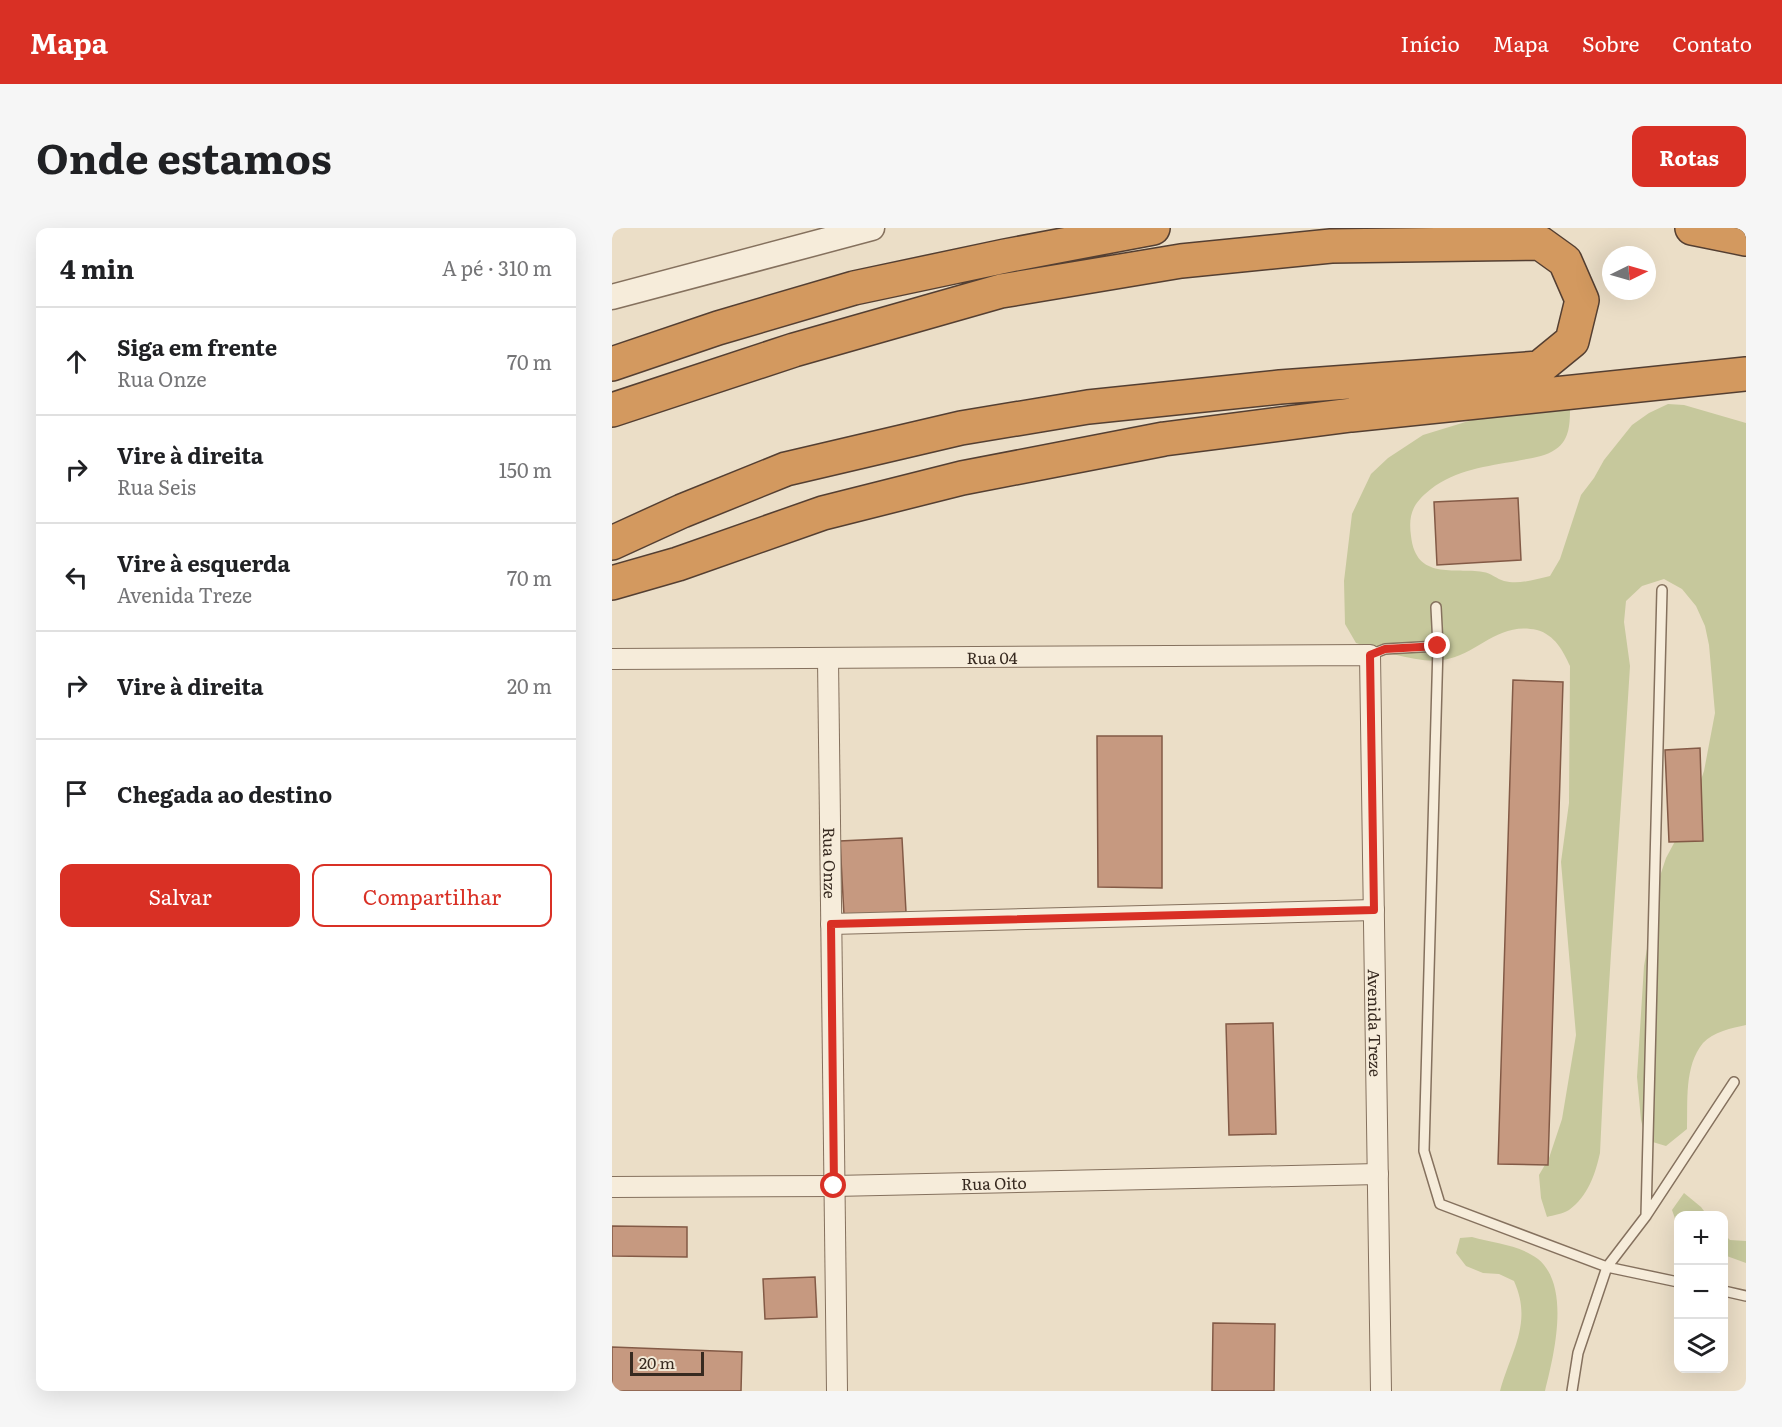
<!DOCTYPE html>
<html lang="pt">
<head>
<meta charset="utf-8">
<style>
	body { margin:0; font-family:Literata,serif; background:#f6f6f6; color:#202124 }
	.controls { position:absolute; right:18px; bottom:18px; display:grid; overflow:hidden; border-radius:12px; box-shadow:0 6px 24px #0002 }
	.controls button { width:54px; height:54px; display:grid; place-items:center; padding:0; border:0; border-bottom:2px solid #e0e0e0; background:#fff; color:#202124; font:30px sans-serif }
	.compass { position:absolute; left:990px; top:18px; width:54px; height:54px; border-radius:50%; background:#fff; box-shadow:0 6px 24px #0002; rotate:85deg }
	.scale { position:absolute; left:18px; bottom:15px; width:74px; box-sizing:border-box; padding-left:6px; border:3px solid #372a20; border-top:0; font-size:16px; line-height:21px; white-space:nowrap; color:#372a20; -webkit-text-stroke:4px #f3e9d6; paint-order:stroke }
	.stop { position:absolute; width:18px; height:18px; margin:-14px; border:4px solid #d93025; border-radius:50%; background:#fff }
	.stop.end { background:#d93025; border-color:#fff; box-shadow:0 2px 6px #0008 }
	.list { margin:0; padding:0; list-style:none }
	h2 { display:flex; justify-content:space-between; align-items:center; height:78px; margin:0; padding:0 24px; font-size:26px }
	h2 small { font-size:20px; font-weight:400; color:#757577 }
	.list li { display:grid; grid-template-columns:39px 1fr auto; gap:18px; align-items:center; box-sizing:border-box; height:108px; padding:0 24px; border-top:2px solid #e0e0e0 }
	.list b { display:block; font-size:22px; white-space:nowrap }
	.list p { margin:0; font-size:20px; white-space:nowrap; color:#757577 }
	.list em { font-size:20px; font-style:normal; color:#757577 }
	.actions { display:flex; gap:12px; padding:18px 24px }
	.actions a { flex:1; padding:14px 0; border:2px solid #d93025; border-radius:12px; text-align:center; font-size:21px; color:#d93025 }
	.actions .main { background:#d93025; color:#fff }
	.icon { flex:none; width:33px; height:33px; fill:none; stroke:currentColor; stroke-width:2; stroke-linecap:round; stroke-linejoin:round }
	.map { position:relative; flex:none; width:1134px; height:1163px; overflow:hidden; border-radius:12px }
	header { display:flex; align-items:center; gap:36px; box-sizing:border-box; height:84px; padding:0 30px; background:#d93025; color:#fff }
	header strong { font-size:28px }
	nav { display:flex; gap:33px; margin-inline-start:auto; font-size:21px }
	.intro { display:flex; align-items:center; justify-content:space-between; box-sizing:border-box; height:144px; padding:0 36px }
	h1 { margin:0; font-size:42px }
	.button { padding:15px 27px; border-radius:12px; background:#d93025; color:#fff; font-size:21px; font-weight:700 }
	main { display:flex; gap:36px; padding:0 36px }
	aside { flex:1; background:#fff; border-radius:12px; box-shadow:0 6px 24px #0002 }
	.map>svg:first-child { display:block }
	.green { fill:#c6c89c }
	.building { fill:#c69980; stroke:#835a46; stroke-width:1.5 }
	.lines { fill:none; stroke-linecap:round; stroke-linejoin:round }
	.service-casing { stroke:#85715e; stroke-width:12 }
	.minor-casing { stroke:#85715e; stroke-width:22 }
	.tertiary-casing { stroke:#85715e; stroke-width:27 }
	.motorway-casing { stroke:#543f32; stroke-width:36 }
	.service { stroke:#f6ecda; stroke-width:9 }
	.minor { stroke:#f6ecda; stroke-width:20 }
	.tertiary { stroke:#f6ecda; stroke-width:24 }
	.motorway { stroke:#d3995f; stroke-width:33 }
	.route { stroke:#d93025; stroke-width:8 }
	.labels { text-anchor:middle; dominant-baseline:central; stroke-width:4.5; stroke-linejoin:round; paint-order:stroke }
	.street-label { font-size:16px; fill:#372a20; stroke:#f3e9d6 }
</style>
</head>
<body>
<header>
<strong>Mapa</strong>
<nav><a>Início</a><a>Mapa</a><a>Sobre</a><a>Contato</a></nav>
</header>
<div class="intro"><h1>Onde estamos</h1><a class="button">Rotas</a></div>
<main>
<aside>
<h2>4 min<small>A pé · 310 m</small></h2>
<ul class="list">
<li><svg class="icon" aria-label="ahead" viewBox="0 0 24 24"><path d="M12 20V5M6 11l6-6 6 6"/></svg><div><b>Siga em frente</b><p>Rua Onze</p></div><em>70 m</em></li>
<li><svg class="icon" aria-label="right" viewBox="0 0 24 24"><path d="M7 20v-9h11M14 6l5 5-5 5"/></svg><div><b>Vire à direita</b><p>Rua Seis</p></div><em>150 m</em></li>
<li><svg class="icon" aria-label="left" viewBox="0 0 24 24"><path d="M17 20v-9H6M10 6l-5 5 5 5"/></svg><div><b>Vire à esquerda</b><p>Avenida Treze</p></div><em>70 m</em></li>
<li><svg class="icon" aria-label="right" viewBox="0 0 24 24"><path d="M7 20v-9h11M14 6l5 5-5 5"/></svg><div><b>Vire à direita</b></div><em>20 m</em></li>
<li><svg class="icon" aria-label="arrive" viewBox="0 0 24 24"><path d="M6 21V4h12l-3 4 3 4H6"/></svg><div><b>Chegada ao destino</b></div></li>
</ul>
<div class="actions"><a class="main">Salvar</a><a>Compartilhar</a></div>
</aside>
<div class="map">
<svg width="1134" height="1163" viewBox="0 0 1134 1163">
	<rect width="100%" height="100%" fill="#ebdec7"/>
	<!-- green -->
	<path class="green" d="M 1056,176 L 1072,177 L 1134,195 L 1134,797 C 1120,800 1101,804 1091,815 C 1072,838 1076,874 1075,901 L 1054,918 L 1034,912 L 1029,892 L 1025,849 L 1032,738 L 1047,651 L 1054,630 L 1076,589 L 1092,543 L 1103,485 L 1097,417 L 1093,398 L 1084,378 L 1070,361 L 1052,351 L 1030,358 L 1014,373 L 1012,394 L 1018,438 C 1008,601 995,763 988,925 C 983,947 976,968 957,982 C 951,986 941,987 935,989 L 929,970 L 927,947 L 937,930 L 950,891 L 964,807 L 949,634 L 957,575 L 958,438 C 951,423 943,407 925,402 C 886,393 867,426 831,432 C 808,436 767,422 744,415 L 733,396 L 732,353 L 740,286 L 759,246 L 776,230 L 811,207 L 896,181 L 958,180 C 958,194 958,212 944,221 C 933,229 919,230 905,233 C 875,238 844,242 819,261 C 801,275 796,286 799,308 C 804,353 842,339 871,344 C 879,345 885,351 892,353 C 907,357 924,351 938,348 L 948,331 L 969,267 L 982,250 L 992,232 L 1020,197 L 1037,185 Z
		M 1072,965 L 1089,979 L 1095,987 L 1066,988 L 1066,999 L 1060,982 Z
		M 1112,1006 L 1118,1012 L 1134,1013 L 1134,1035 L 1112,1027 Z
		M 860,1009 C 881,1015 908,1017 926,1031 C 959,1058 942,1127 933,1163 L 888,1163 C 899,1123 921,1095 902,1053 L 887,1046 L 871,1045 L 854,1038 L 844,1025 L 848,1010 Z"/>
	<!-- building -->
	<path class="building" d="M 906,270 L 909,332 L 825,337 L 822,274 Z
		M 901,452 L 951,454 L 936,937 L 886,936 Z
		M 485,508 L 550,508 L 550,660 L 486,659 Z
		M 1088,520 L 1091,613 L 1057,614 L 1053,522 Z
		M 290,610 L 294,684 L 232,687 L 228,613 Z
		M 661,795 L 664,906 L 617,907 L 614,796 Z
		M 0,998 L 75,999 L 75,1029 L 0,1028 Z
		M 203,1049 L 205,1089 L 153,1091 L 151,1051 Z
		M 601,1095 L 663,1096 L 662,1163 L 600,1163 Z
		M 0,1119 L 130,1124 L 129,1163 L 0,1163 Z"/>
	<g class="lines">
		<defs>
			<path id="service" d="M 824,379 L 826,418 L 812,923 L 828,976 L 995,1039 L 1066,1054
				M 758,427 L 773,421 L 826,418
				M 1034,988 L 1050,362
				M 1112,1063 L 1134,1068
				M 960,1163 L 966,1125 L 995,1039 L 1034,988 L 1122,854"/>
			<g id="minor">
				<path id="s1" d="M 0,431 L 758,427 L 769,1163"/>
				<path id="s2" d="M 216,431 L 225,1163"/>
				<path d="M 219,696 L 762,682"/>
				<path id="s3" d="M 0,959 L 222,958 L 766,946"/>
			</g>
			<path id="tertiary" d="M 0,69 L 260,0"/>
			<path id="motorway" d="M 1080,0 L 1134,11
				M 0,136 L 106,100 L 242,60 L 393,28 L 541,0
				M 0,182 L 182,122 L 389,63 L 569,33 L 719,18 L 928,15 L 953,33 L 970,72 L 960,113 L 927,140 L 668,159 L 476,179 L 349,200 L 174,241 L 70,283 L 0,315
				M 0,355 L 66,336 L 211,285 L 350,250 L 552,211 L 739,187 L 1134,146"/>
		</defs>
		<!-- service casing -->
		<use href="#service" class="service-casing"/>
		<!-- minor casing -->
		<use href="#minor" class="minor-casing"/>
		<!-- tertiary casing -->
		<use href="#tertiary" class="tertiary-casing"/>
		<!-- motorway casing -->
		<use href="#motorway" class="motorway-casing"/>
		<!-- service -->
		<use href="#service" class="service"/>
		<!-- minor -->
		<use href="#minor" class="minor"/>
		<!-- tertiary -->
		<use href="#tertiary" class="tertiary"/>
		<!-- motorway -->
		<use href="#motorway" class="motorway"/>
	</g>
	<g class="lines">
		<!-- route -->
		<path class="route" d="M 222,958 L 219,696 L 762,682 L 758,427 L 773,421 L 826,418"/>
	</g>
	<g class="labels">
		<!-- street labels -->
		<g class="street-label">
			<text stroke="none"><textPath href="#s1" startOffset="380">Rua 04</textPath></text>
			<text stroke="none"><textPath href="#s2" startOffset="204">Rua Onze</textPath></text>
			<text stroke="none"><textPath href="#s1" startOffset="1126">Avenida Treze</textPath></text>
			<text stroke="none"><textPath href="#s3" startOffset="382">Rua Oito</textPath></text>
		</g>
	</g>
</svg>
<div class="controls">
<button>+</button>
<button>−</button>
<button><svg class="icon" aria-label="layers" viewBox="0 0 24 24"><path d="M12 4l9 5-9 5-9-5zM3 14l9 5 9-5"/></svg></button>
</div>
<svg class="compass" viewBox="-18 -18 36 36"><path d="M0-13l5 13h-10z" fill="#e53935"/><path d="M0 13l5-13h-10z" fill="#757577"/></svg>
<div class="scale">20 m</div>
<div class="stop" style="left:222px;top:958px"></div>
<div class="stop end" style="left:826px;top:418px"></div>
</div>
</main>
</body>
</html>
